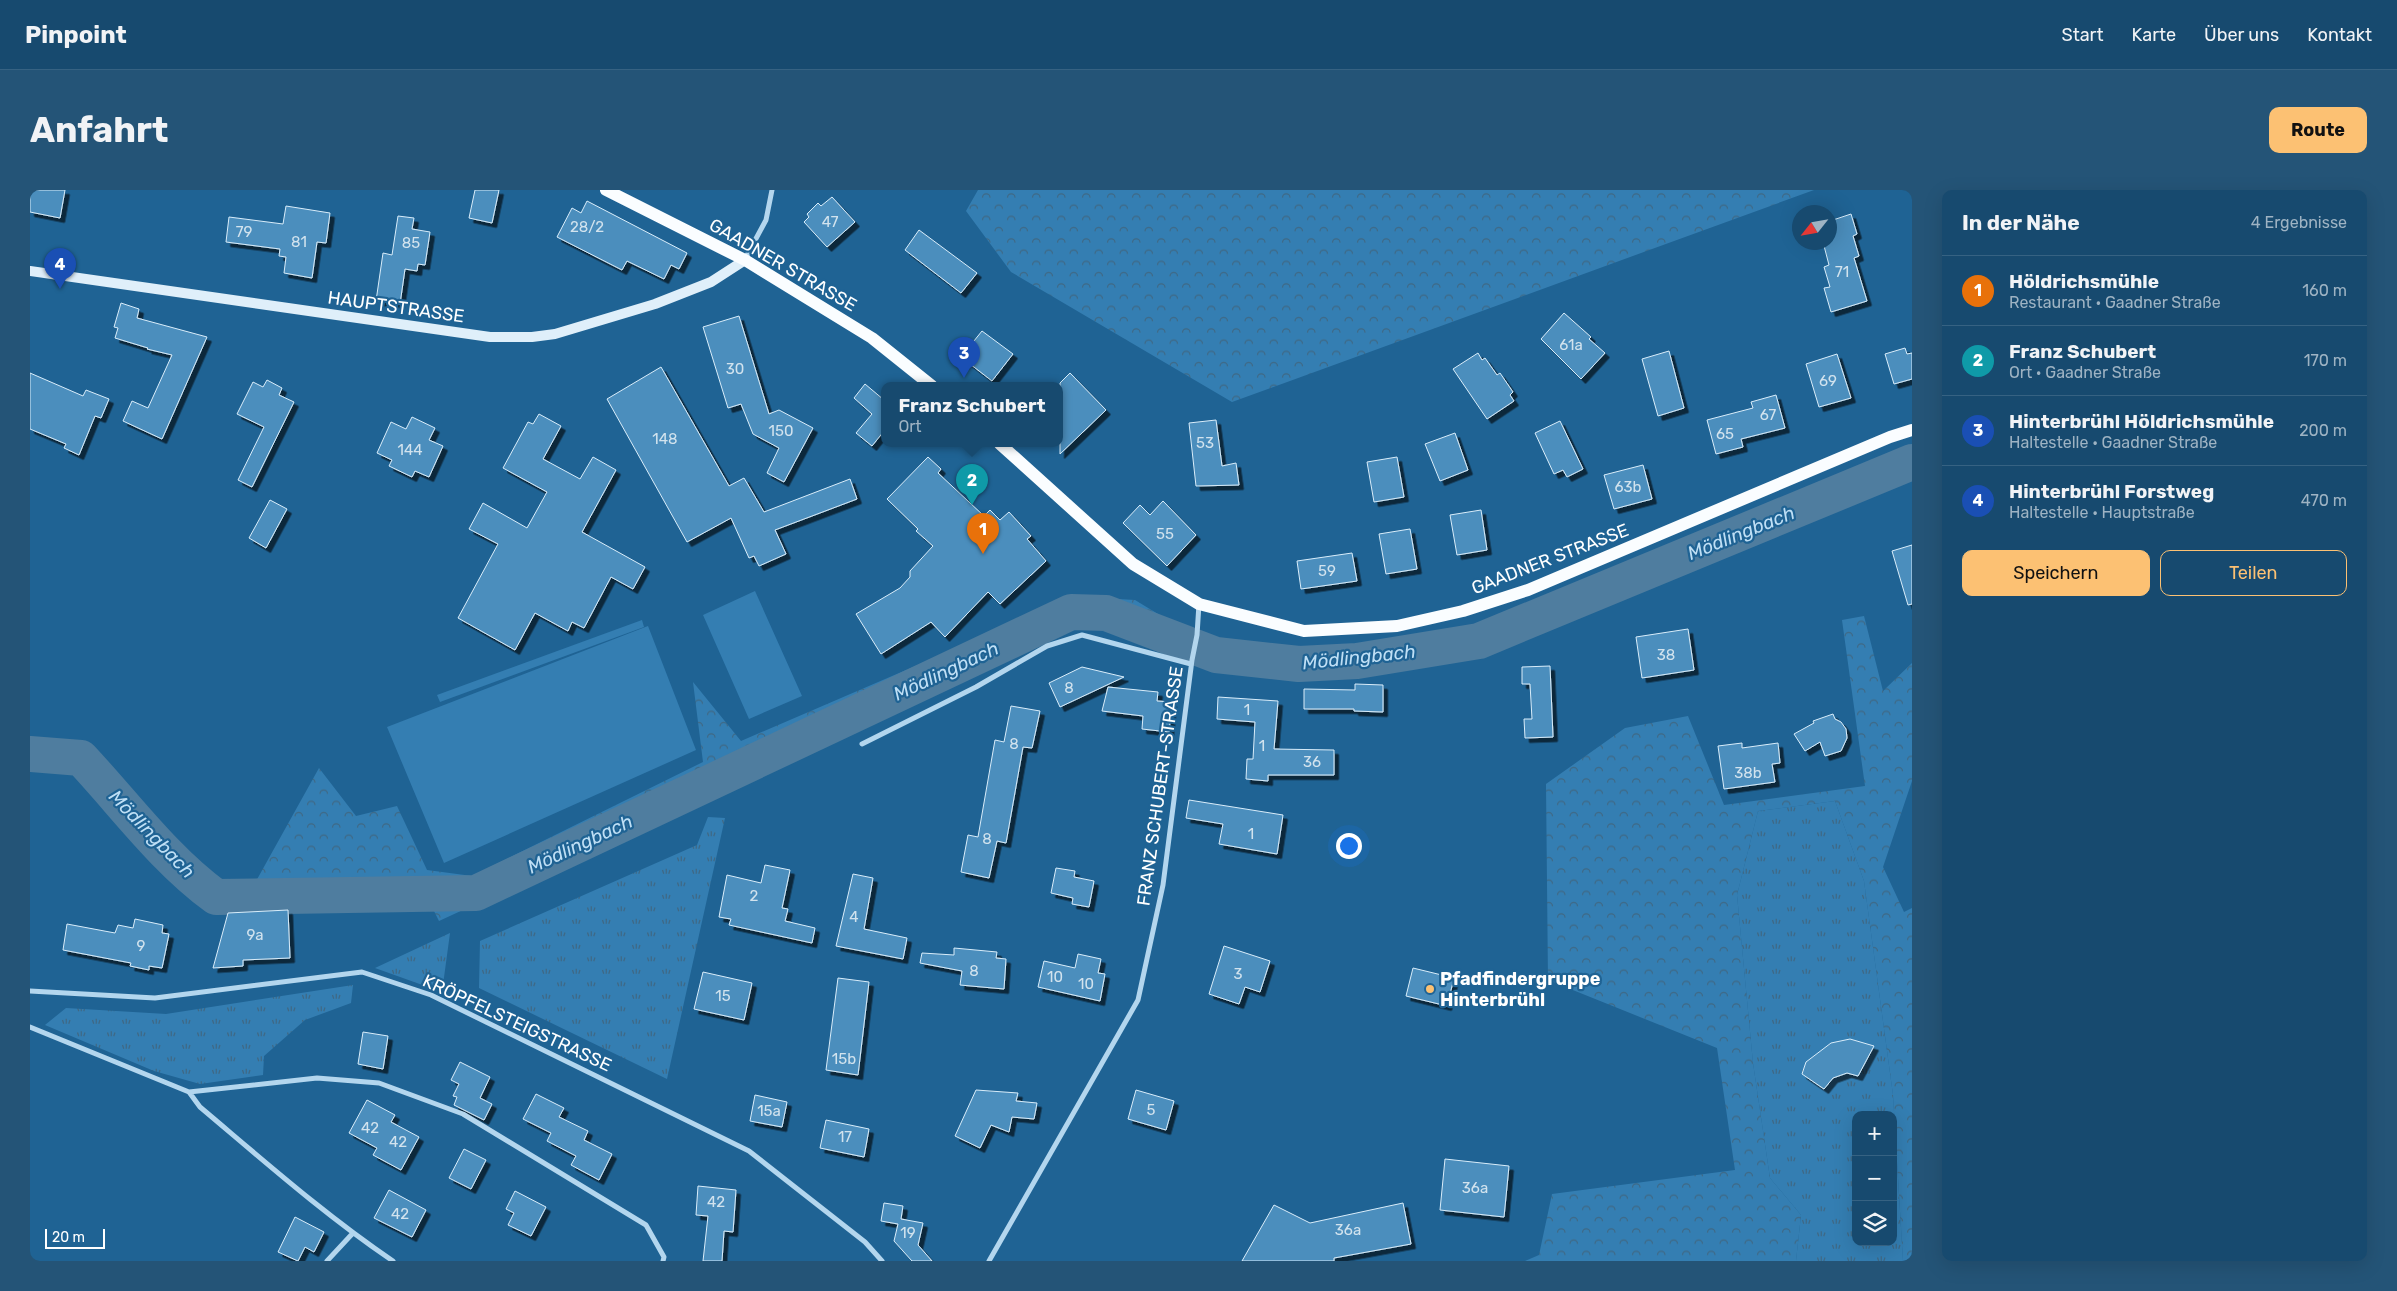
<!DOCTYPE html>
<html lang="de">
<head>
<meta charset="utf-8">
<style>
	body { margin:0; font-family:Rubik,sans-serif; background:#245477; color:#f1f3f6 }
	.controls { position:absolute; right:15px; bottom:15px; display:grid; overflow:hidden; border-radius:10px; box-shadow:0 5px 20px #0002 }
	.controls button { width:45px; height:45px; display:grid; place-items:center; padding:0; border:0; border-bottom:1px solid #366282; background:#174a6f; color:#f1f3f6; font:25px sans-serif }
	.compass { position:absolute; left:1762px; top:15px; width:45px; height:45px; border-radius:50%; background:#174a6f; box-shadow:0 5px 20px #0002; rotate:239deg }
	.scale { position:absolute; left:15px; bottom:12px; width:60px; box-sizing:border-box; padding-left:5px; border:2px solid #fff; border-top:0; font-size:14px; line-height:18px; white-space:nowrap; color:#fff; -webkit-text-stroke:4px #1f6394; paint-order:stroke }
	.you { position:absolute; left:1318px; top:655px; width:18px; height:18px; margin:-12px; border:4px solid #fff; border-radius:50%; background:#1a73e8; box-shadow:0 0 0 8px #1a73e833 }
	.badge { display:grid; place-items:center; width:32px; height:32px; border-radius:50%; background:#fcc173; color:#fff; font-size:16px; font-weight:700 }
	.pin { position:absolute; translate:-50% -41px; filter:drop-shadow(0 1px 2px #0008) }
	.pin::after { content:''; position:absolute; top:26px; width:18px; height:15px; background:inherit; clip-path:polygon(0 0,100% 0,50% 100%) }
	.popup { position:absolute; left:851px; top:192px; width:182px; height:65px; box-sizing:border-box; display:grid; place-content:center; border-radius:10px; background:#174a6f; filter:drop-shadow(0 1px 4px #0005); font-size:16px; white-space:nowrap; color:#9eb3c3 }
	.popup b { font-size:19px; color:#f1f3f6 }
	.popup::after { content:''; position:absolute; left:50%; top:100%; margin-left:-10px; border:10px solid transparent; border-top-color:#174a6f }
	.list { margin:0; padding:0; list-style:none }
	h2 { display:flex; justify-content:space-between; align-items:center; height:65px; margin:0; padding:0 20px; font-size:21px }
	h2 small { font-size:16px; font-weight:400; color:#9eb3c3 }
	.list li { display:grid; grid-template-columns:32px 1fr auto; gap:15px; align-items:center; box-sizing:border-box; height:70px; padding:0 20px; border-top:1px solid #366282 }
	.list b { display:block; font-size:19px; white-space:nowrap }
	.list p { margin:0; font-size:16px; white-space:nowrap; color:#9eb3c3 }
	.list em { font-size:16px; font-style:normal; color:#9eb3c3 }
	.actions { display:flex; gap:10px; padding:15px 20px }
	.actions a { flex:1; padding:11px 0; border:1px solid #fcc173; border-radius:10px; text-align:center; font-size:18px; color:#fcc173 }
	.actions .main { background:#fcc173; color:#111 }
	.icon { flex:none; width:28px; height:28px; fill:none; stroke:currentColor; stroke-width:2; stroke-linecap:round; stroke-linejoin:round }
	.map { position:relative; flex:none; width:1882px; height:1071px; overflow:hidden; border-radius:10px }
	header { display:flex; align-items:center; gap:30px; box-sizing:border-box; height:70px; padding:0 25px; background:#174a6f; border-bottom:1px solid #366282 }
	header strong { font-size:24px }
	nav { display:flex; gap:28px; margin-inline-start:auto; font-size:18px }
	.intro { display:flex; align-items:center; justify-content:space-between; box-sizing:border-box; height:120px; padding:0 30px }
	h1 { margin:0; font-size:35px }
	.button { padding:12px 22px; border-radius:10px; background:#fcc173; color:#111; font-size:18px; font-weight:700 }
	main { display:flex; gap:30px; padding:0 30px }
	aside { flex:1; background:#174a6f; border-radius:10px; box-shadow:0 5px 20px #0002 }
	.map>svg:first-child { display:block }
	.grass { fill:url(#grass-tufts); fill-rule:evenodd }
	.forest { fill:url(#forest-crowns) }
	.pitch { fill:#347eb2 }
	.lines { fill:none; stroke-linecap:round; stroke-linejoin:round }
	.river { stroke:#4f7d9f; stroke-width:36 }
	.building { fill:#4c8ebd; stroke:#d9edfa; filter:url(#shadow) }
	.street { stroke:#b3d6ee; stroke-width:5 }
	.secondary { stroke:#dfeffa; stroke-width:10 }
	.primary { stroke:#fafdff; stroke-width:12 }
	.poi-dot { fill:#fcc173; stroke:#1f6394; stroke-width:2 }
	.labels { text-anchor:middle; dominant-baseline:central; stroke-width:4.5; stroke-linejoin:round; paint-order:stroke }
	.number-label { font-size:15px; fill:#d2e3ee }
	.street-label { font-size:18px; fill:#fff; stroke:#1f6394 }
	.poi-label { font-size:18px; font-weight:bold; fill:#fff; stroke:#1f6394; text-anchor:start }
	.water-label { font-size:19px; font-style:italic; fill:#bfdff5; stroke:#1f6394 }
</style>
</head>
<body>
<header>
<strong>Pinpoint</strong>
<nav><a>Start</a><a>Karte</a><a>Über uns</a><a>Kontakt</a></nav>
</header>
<div class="intro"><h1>Anfahrt</h1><a class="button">Route</a></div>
<main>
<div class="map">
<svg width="1882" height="1071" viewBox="0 0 1882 1071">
	<defs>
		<pattern id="grass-tufts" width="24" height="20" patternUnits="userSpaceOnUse" patternTransform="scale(1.25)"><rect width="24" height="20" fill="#347eb2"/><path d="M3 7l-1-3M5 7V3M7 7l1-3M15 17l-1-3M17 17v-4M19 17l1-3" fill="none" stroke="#3f6884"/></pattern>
		<pattern id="forest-crowns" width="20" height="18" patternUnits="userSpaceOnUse" patternTransform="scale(1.25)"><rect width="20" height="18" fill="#347eb2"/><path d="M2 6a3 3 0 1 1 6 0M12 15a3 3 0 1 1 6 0" fill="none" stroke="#3f6884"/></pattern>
		<filter id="shadow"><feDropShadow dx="4.5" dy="4.5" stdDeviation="0" flood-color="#0009"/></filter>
	</defs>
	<rect width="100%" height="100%" fill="#1f6394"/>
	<!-- grass -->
	<path class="grass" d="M 1805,611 L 1834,691 L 1863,905 L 1873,1071 L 1766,1071 L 1771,1025 L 1740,988 L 1723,873 L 1707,705 L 1728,621 ZM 1826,925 L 1863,925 L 1863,1052 L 1826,1052 Z
		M 678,627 L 695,628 L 637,889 L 449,798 L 450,751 L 667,655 Z
		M 420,743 L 412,802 L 345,778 Z
		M 323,795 L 321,813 L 275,830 L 234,866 L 233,885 L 170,894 L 124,881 L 15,835 L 36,818 L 136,824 Z"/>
	<!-- forest -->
	<path class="forest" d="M 948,0 L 1784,0 L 1202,212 L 981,82 L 936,21 Z
		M 1037,406 L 1105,410 L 1151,438 L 1149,460 L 1100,441 L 1036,434 L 1011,454 L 409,731 L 390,693 L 225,693 L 289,578 L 326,626 L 367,616 L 397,680 L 442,686 L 673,572 L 663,492 L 711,551 L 976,437 Z
		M 1834,426 L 1853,501 L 1882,473 L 1882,591 L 1853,677 L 1874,722 L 1882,718 L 1882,1071 L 1873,1071 L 1863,905 L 1834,691 L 1805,611 L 1728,621 L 1707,705 L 1723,873 L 1740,988 L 1771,1025 L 1766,1071 L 1495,1071 L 1509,1065 L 1522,1004 L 1705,980 L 1687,858 L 1518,790 L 1516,594 L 1595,538 L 1658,526 L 1694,615 L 1835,596 L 1812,430 Z"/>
	<!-- pitch -->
	<path class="pitch" d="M 725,401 L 772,506 L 719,529 L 673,425 Z
		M 612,430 L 614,437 L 410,512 L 407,505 Z
		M 618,436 L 666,560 L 414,673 L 357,537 Z"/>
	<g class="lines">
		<!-- river -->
		<path class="river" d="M 0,564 L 51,568 C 95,615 134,669 186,707 L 446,703 L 1041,422 L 1076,423 L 1186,465 L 1269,474 L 1327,471 L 1449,451 L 1882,272"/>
	</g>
	<!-- building -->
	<path class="building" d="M 0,0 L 35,0 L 30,28 L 0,22 Z
		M 445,0 L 469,0 L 462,33 L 439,28 Z
		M 802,7 L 825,32 L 797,57 L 774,32 L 779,27 L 777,24 L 788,13 L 791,16 Z
		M 557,11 L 657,63 L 649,79 L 641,75 L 634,89 L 597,71 L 592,80 L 527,47 L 542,18 L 551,23 Z
		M 256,16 L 300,23 L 296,53 L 287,52 L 282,88 L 254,83 L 256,67 L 249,66 L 250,59 L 196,52 L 199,27 L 253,34 Z
		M 1821,24 L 1827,44 L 1823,46 L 1829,66 L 1824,68 L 1837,111 L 1801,122 L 1794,98 L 1800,97 L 1794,77 L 1799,75 L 1793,52 L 1800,52 L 1800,31 Z
		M 368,26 L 384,28 L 382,39 L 400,42 L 395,75 L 388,74 L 387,81 L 375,79 L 370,114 L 346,111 L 353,63 L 362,65 Z
		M 889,40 L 947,83 L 931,103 L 875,60 Z
		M 91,113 L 109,119 L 107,128 L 177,147 L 132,249 L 93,231 L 102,211 L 118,218 L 142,165 L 117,159 L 118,158 L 85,148 L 88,138 L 84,137 Z
		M 1534,123 L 1561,147 L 1559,149 L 1575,163 L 1551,189 L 1511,149 Z
		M 709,126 L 739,224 L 749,220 L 783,238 L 754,292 L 737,283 L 749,258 L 723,244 L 711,214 L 698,218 L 673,137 Z
		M 952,141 L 983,164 L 962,191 L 931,167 Z
		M 1875,158 L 1877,164 L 1882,163 L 1882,189 L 1864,194 L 1855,164 Z
		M 1639,161 L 1654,218 L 1628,226 L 1612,169 Z
		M 1448,163 L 1452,170 L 1455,168 L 1467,185 L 1470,183 L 1483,202 L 1480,205 L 1484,211 L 1457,229 L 1423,179 Z
		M 1807,164 L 1821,208 L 1789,217 L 1776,174 Z
		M 631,177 L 699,296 L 714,288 L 734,322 L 820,289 L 827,309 L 745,340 L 756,364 L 729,376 L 724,366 L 719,368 L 701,328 L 657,352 L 577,209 Z
		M 0,183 L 53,206 L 56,200 L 79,209 L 71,228 L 65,226 L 49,265 L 34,258 L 36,254 L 0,239 Z
		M 1040,183 L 1076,220 L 1030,264 L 1030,193 Z
		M 237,190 L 252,198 L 249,205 L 264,212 L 222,297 L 208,290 L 234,237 L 207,224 L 223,192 L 233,197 Z
		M 835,194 L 854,210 L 854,241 L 842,256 L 826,243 L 842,224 L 824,208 Z
		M 1746,205 L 1755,238 L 1711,249 L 1713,257 L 1686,264 L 1677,230 L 1723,218 L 1721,212 Z
		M 509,224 L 531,236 L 513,269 L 550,289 L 563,267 L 586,280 L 552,342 L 615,377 L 603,399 L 581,387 L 554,438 L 542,432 L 538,441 L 505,423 L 485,460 L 428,428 L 468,354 L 439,339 L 453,313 L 497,338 L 517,302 L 473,278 L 498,232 L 503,234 Z
		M 382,227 L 405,238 L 399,250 L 413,256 L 399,287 L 385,281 L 382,287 L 359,276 L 362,270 L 347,263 L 361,232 L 376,239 Z
		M 1186,230 L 1192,276 L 1206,273 L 1209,295 L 1166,296 L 1159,233 Z
		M 1530,231 L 1553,279 L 1537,287 L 1533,280 L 1524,284 L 1505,243 Z
		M 1425,243 L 1438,280 L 1410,291 L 1395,254 Z
		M 898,267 L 911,279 L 908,283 L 954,326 L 960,320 L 970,330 L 979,322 L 1001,346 L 997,349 L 1016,371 L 970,414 L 958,402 L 915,447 L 901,432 L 851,464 L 826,424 L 870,398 L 880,387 L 880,381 L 903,356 L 886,341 L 888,339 L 857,309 Z
		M 1367,267 L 1374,307 L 1344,312 L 1337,272 Z
		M 1613,275 L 1622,309 L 1584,319 L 1574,285 Z
		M 240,310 L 257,319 L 236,358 L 219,348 Z
		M 1133,311 L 1166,345 L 1137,376 L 1093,333 L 1110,315 L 1120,325 Z
		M 1451,320 L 1457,360 L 1427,365 L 1420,325 Z
		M 1380,339 L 1387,379 L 1356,384 L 1349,344 Z
		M 1882,355 L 1882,414 L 1878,415 L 1862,361 Z
		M 1322,363 L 1327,391 L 1271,399 L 1267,371 Z
		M 1658,439 L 1664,480 L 1612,488 L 1606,447 Z
		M 1520,476 L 1523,547 L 1495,548 L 1494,529 L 1502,529 L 1500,494 L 1492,494 L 1492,477 Z
		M 1052,477 L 1094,487 L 1030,517 L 1019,493 Z
		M 1325,494 L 1353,495 L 1353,522 L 1324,521 L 1324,519 L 1274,519 L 1274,499 L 1325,500 Z
		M 1078,497 L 1128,502 L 1127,511 L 1142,512 L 1139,542 L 1112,539 L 1113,526 L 1072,521 Z
		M 1188,507 L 1248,511 L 1244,559 L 1304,560 L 1304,585 L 1238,585 L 1238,591 L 1216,589 L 1217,569 L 1223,569 L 1225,532 L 1187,529 Z
		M 981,516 L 1010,521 L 1002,558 L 993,557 L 976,653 L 967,651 L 959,688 L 931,682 L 938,645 L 948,647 L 965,550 L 974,552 Z
		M 1803,524 L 1805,529 L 1811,532 L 1816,539 L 1817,548 L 1811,561 L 1795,566 L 1790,552 L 1775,561 L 1764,544 L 1784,533 L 1783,531 Z
		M 1712,553 L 1712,558 L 1748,553 L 1750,573 L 1742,574 L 1745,592 L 1694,599 L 1688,556 Z
		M 1159,610 L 1253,625 L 1247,664 L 1189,654 L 1193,634 L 1156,628 Z
		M 735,675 L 760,680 L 752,718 L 758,719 L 755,731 L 785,738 L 782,753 L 699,735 L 701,729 L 689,727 L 697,685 L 731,693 Z
		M 1026,678 L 1045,681 L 1044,687 L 1064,691 L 1059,717 L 1042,714 L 1043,708 L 1021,703 Z
		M 823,684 L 843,688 L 834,739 L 877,748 L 873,769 L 806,756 Z
		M 258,720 L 260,768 L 213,770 L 213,776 L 183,778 L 198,723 Z
		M 105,729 L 133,735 L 132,743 L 139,744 L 132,778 L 119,776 L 119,780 L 100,776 L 101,773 L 33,760 L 37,734 L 85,743 L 88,735 L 103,738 Z
		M 1194,756 L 1240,771 L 1230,802 L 1215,797 L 1209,814 L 1179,804 Z
		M 924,758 L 967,762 L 966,768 L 976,769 L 974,799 L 930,795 L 932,781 L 890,773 L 892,763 L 924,765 Z
		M 1048,764 L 1071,769 L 1068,783 L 1075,784 L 1070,811 L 1008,797 L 1014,771 L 1045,778 Z
		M 1383,778 L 1424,788 L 1417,816 L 1376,806 Z
		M 673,782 L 722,793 L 714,830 L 664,819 Z
		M 808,788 L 839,792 L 828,885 L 796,880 Z
		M 333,842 L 358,846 L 353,879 L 328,874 Z
		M 1820,849 L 1844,856 L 1828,886 L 1817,883 L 1803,888 L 1794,899 L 1772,884 L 1776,872 L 1801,853 Z
		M 430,872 L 460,887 L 450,908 L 462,914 L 454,930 L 424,915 L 427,907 L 423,906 L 429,894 L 421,890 Z
		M 946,900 L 988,903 L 986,911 L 1007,913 L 1004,929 L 982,927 L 979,942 L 961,935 L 950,958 L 925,946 Z
		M 1106,900 L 1144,911 L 1136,940 L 1098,929 Z
		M 506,904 L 534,918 L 529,927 L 558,941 L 554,950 L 582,964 L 569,990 L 541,975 L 546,966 L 517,951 L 521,943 L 493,929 Z
		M 725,905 L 757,912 L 752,937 L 720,931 Z
		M 337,910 L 365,925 L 361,932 L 389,947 L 371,980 L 343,965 L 347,958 L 319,943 Z
		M 796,930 L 839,939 L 834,967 L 790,958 Z
		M 434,959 L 456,970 L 441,999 L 419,988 Z
		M 1415,969 L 1479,976 L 1474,1027 L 1410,1020 Z
		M 668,996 L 706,1000 L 703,1042 L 694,1041 L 692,1071 L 673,1071 L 678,1026 L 666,1025 Z
		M 359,1000 L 396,1020 L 382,1047 L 344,1028 Z
		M 485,1001 L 516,1017 L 501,1046 L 478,1035 L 484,1023 L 476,1019 Z
		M 854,1013 L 873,1016 L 871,1029 L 893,1033 L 888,1055 L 902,1071 L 882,1071 L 864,1051 L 868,1034 L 851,1031 Z
		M 1373,1013 L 1381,1054 L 1304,1068 L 1304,1071 L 1212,1071 L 1244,1015 L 1280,1033 Z
		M 265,1027 L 294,1042 L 284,1062 L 275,1057 L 268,1071 L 248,1062 Z"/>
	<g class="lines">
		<!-- street -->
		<path class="street" d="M 715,69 L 736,30 L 742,0
			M 832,554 L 946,497 L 1017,456 L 1052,445 L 1161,474
			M 0,801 L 125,808 L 332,782 L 401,805 L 719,961 L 835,1052 L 852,1071
			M 0,837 L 159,902 L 170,917 C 233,970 295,1025 363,1071
			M 159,902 L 287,888 L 349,893 L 433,924 L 616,1035 L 634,1067 L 633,1071
			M 297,1071 L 323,1043
			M 959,1071 L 1108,810 L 1133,695 L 1162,470 L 1167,445 L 1169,414"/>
		<!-- secondary -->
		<path class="secondary" d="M 0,81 L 460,147 L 502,147 L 525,144 L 625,114 L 681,92 L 715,70"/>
		<!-- primary -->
		<path class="primary" d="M 576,0 L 715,70 L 842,148 L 902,196
			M 970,254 L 1103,374 L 1169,414 L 1274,441 L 1367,436 L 1433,421 L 1498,400 L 1860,247 L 1882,240"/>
	</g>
	<!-- markers -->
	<circle class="poi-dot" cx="1400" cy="799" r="5"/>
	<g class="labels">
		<!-- number labels -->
		<g class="number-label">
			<text x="800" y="32">47</text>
			<text x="557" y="37">28/2</text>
			<text x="214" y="42">79</text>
			<text x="269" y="52">81</text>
			<text x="381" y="53">85</text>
			<text x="1812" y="82">71</text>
			<text x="1541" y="155">61a</text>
			<text x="705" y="179">30</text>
			<text x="1798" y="191">69</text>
			<text x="1738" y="225">67</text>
			<text x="751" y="241">150</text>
			<text x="1695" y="244">65</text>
			<text x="635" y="249">148</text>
			<text x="1175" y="253">53</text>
			<text x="380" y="260">144</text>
			<text x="1598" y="297">63b</text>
			<text x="1135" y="344">55</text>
			<text x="1297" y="381">59</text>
			<text x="1636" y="465">38</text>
			<text x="1039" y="498">8</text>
			<text x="1217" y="520">1</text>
			<text x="984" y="554">8</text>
			<text x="1232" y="556">1</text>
			<text x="1282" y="572">36</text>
			<text x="1718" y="583">38b</text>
			<text x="1221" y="644">1</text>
			<text x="957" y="649">8</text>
			<text x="724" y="706">2</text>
			<text x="824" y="727">4</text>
			<text x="225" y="745">9a</text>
			<text x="111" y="756">9</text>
			<text x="944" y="781">8</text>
			<text x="1208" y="784">3</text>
			<text x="1025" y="787">10</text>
			<text x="1056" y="794">10</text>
			<text x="693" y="806">15</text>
			<text x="814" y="869">15b</text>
			<text x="1121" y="920">5</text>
			<text x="739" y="921">15a</text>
			<text x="340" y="938">42</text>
			<text x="815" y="947">17</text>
			<text x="368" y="952">42</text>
			<text x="1445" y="998">36a</text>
			<text x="686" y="1012">42</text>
			<text x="370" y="1024">42</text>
			<text x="1318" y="1040">36a</text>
			<text x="878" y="1043">19</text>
		</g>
		<!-- street labels -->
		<g class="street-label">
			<text transform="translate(753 75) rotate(30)">GAADNER STRASSE</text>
			<text transform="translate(366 117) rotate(8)">HAUPTSTRASSE</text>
			<text transform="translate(1520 369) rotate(-21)">GAADNER STRASSE</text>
			<text transform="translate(1130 596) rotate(-82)">FRANZ SCHUBERT-STRASSE</text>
			<text transform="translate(487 833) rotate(25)">KRÖPFELSTEIGSTRASSE</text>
		</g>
		<!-- poi labels -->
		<g class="poi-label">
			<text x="1410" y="789">Pfadfindergruppe<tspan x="1410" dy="21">Hinterbrühl</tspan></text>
		</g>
		<!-- water labels -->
		<g class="water-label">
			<text transform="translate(1711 343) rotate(-22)">Mödlingbach</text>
			<text transform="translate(1329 467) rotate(-6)">Mödlingbach</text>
			<text transform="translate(916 481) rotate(-25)">Mödlingbach</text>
			<text transform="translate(122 644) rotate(46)">Mödlingbach</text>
			<text transform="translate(550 654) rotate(-25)">Mödlingbach</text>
		</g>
	</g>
</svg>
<div class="controls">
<button>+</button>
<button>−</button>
<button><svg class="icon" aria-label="layers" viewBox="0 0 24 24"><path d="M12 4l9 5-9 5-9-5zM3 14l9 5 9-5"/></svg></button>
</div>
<svg class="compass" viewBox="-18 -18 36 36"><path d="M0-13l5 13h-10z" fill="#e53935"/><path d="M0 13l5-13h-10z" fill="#9eb3c3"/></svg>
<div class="scale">20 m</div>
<div class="you"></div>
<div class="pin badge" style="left:953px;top:364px;background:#e8710a">1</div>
<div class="pin badge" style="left:942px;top:315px;background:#0f9aa8">2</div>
<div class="popup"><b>Franz Schubert</b>Ort</div>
<div class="pin badge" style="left:934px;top:188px;background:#1a4fb4">3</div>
<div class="pin badge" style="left:30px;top:99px;background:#1a4fb4">4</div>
</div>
<aside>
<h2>In der Nähe<small>4 Ergebnisse</small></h2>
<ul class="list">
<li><span class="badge" style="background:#e8710a">1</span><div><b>Höldrichsmühle</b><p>Restaurant · Gaadner Straße</p></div><em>160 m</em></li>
<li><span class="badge" style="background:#0f9aa8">2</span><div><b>Franz Schubert</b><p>Ort · Gaadner Straße</p></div><em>170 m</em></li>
<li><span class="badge" style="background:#1a4fb4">3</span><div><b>Hinterbrühl Höldrichsmühle</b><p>Haltestelle · Gaadner Straße</p></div><em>200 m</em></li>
<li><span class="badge" style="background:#1a4fb4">4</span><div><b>Hinterbrühl Forstweg</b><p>Haltestelle · Hauptstraße</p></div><em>470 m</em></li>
</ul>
<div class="actions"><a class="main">Speichern</a><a>Teilen</a></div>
</aside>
</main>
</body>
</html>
